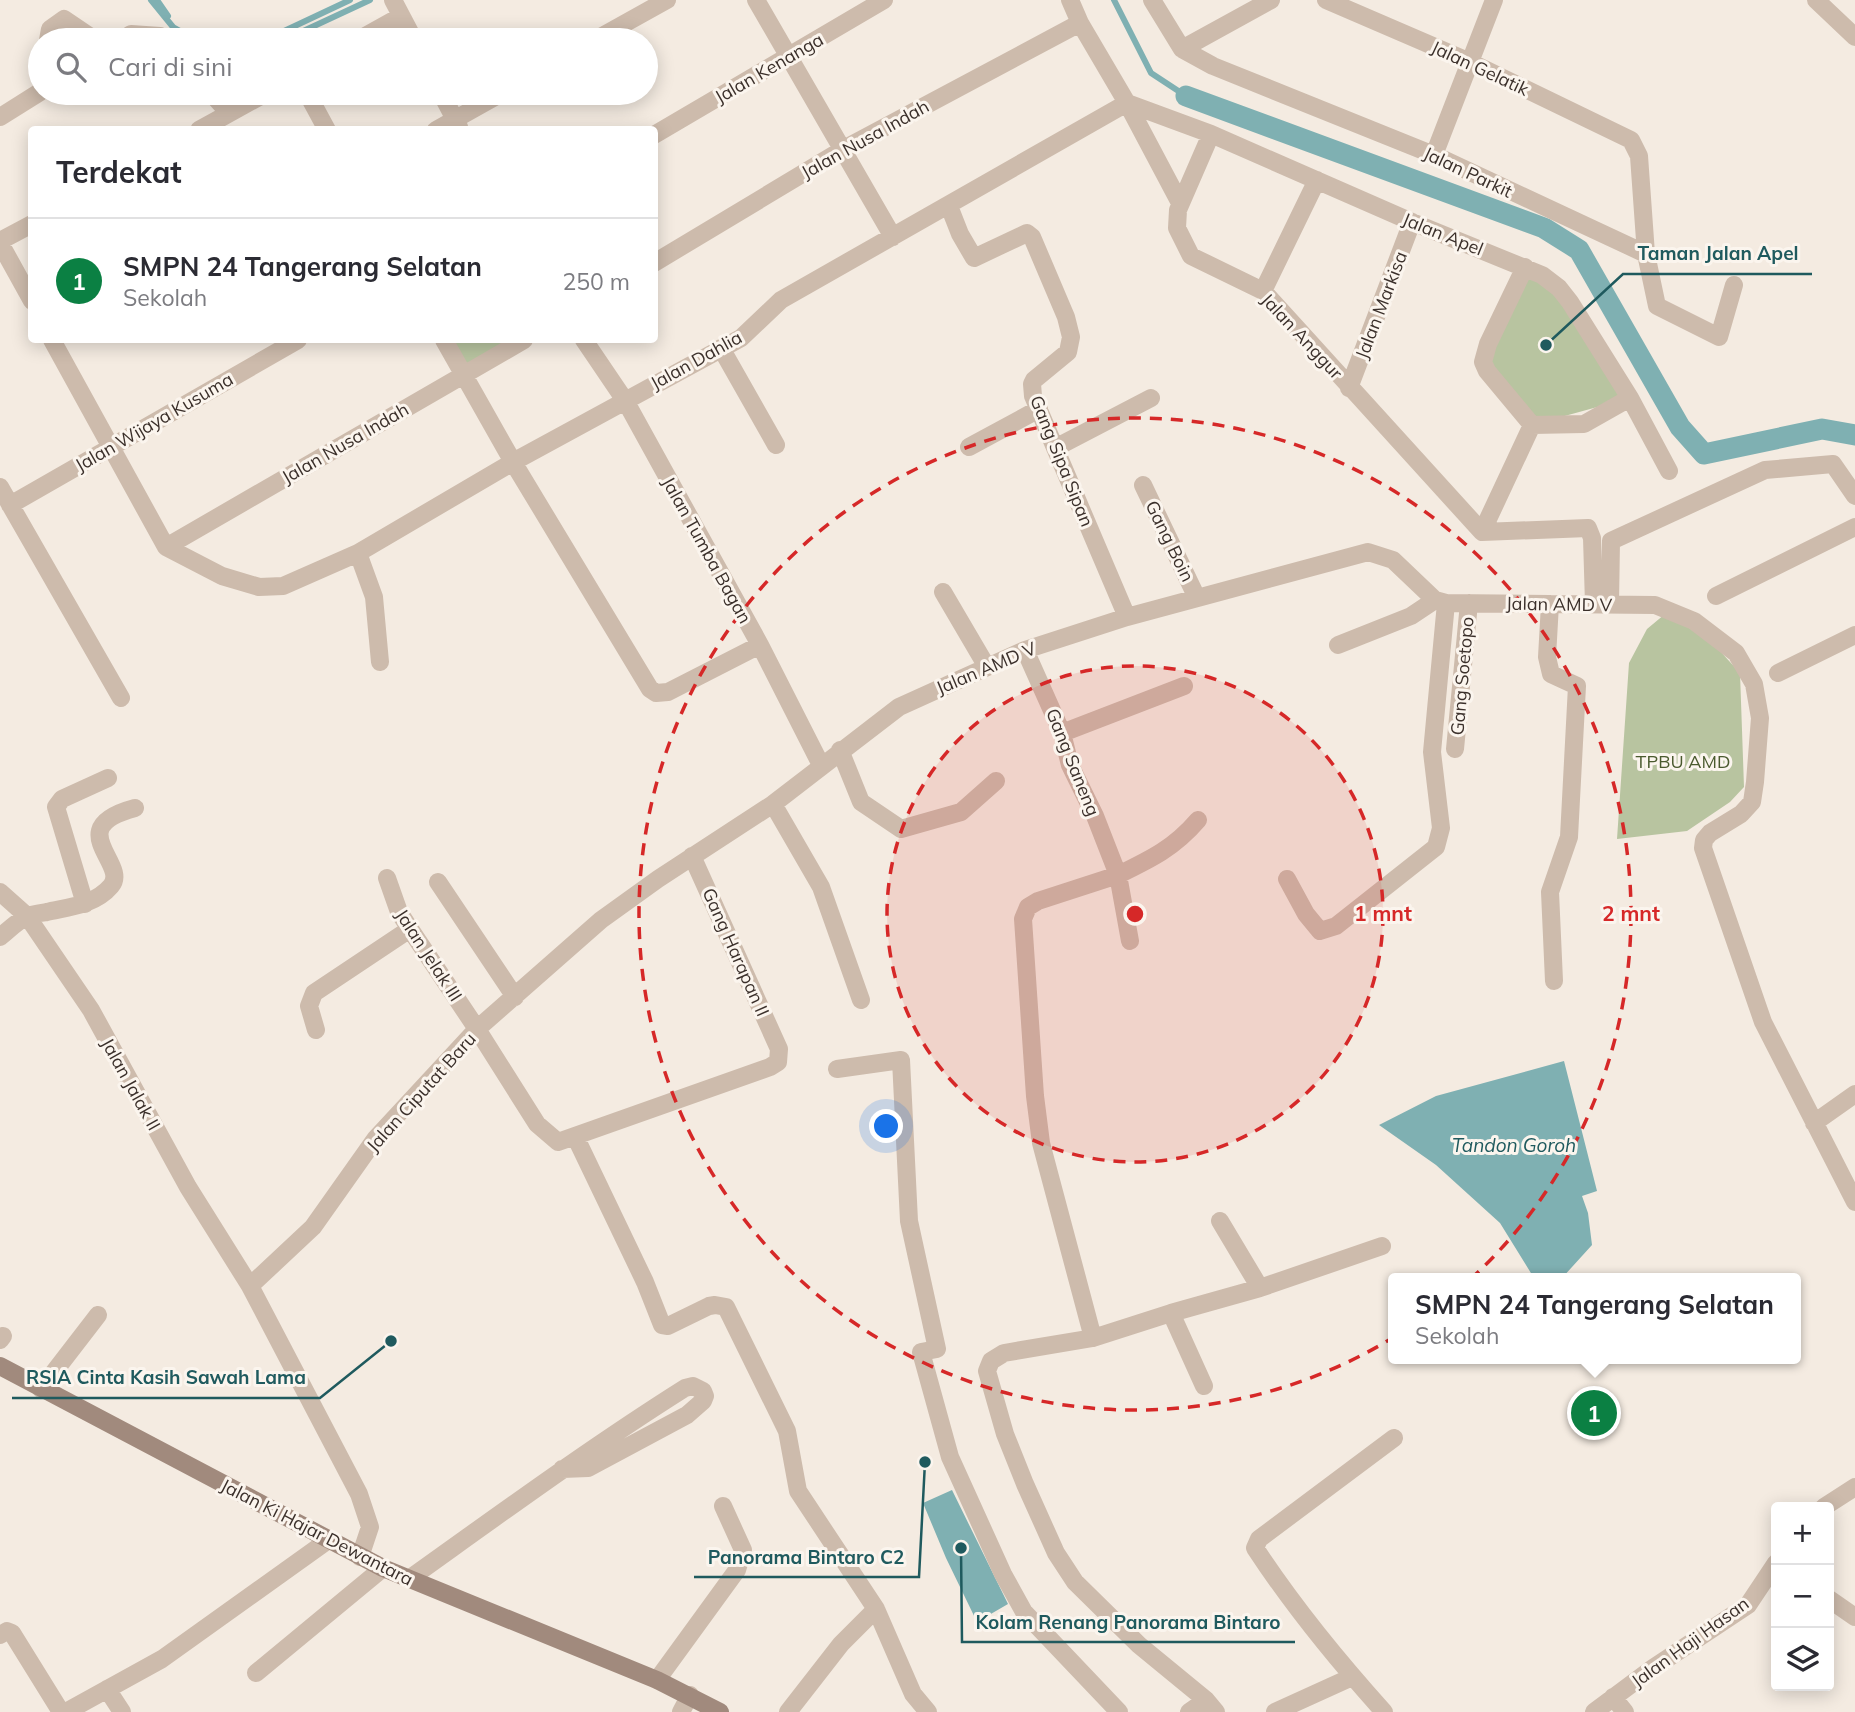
<!DOCTYPE html>
<html lang="id">
<head>
<meta charset="utf-8">
<style>
	body { margin:0; font-family:Mulish,sans-serif; background:#f2f2f3; color:#2b2b33 }
	.controls { position:absolute; right:21px; bottom:21px; display:grid; overflow:hidden; border-radius:7px; box-shadow:0 4px 18px #0003 }
	.controls button { width:63px; height:63px; display:grid; place-items:center; padding:0; border:0; border-bottom:2px solid #e1e1e2; background:#fff; color:#2b2b33; font:35px sans-serif }
	.you { position:absolute; left:887px; top:1127px; width:24px; height:24px; margin:-18px; border:5px solid #fff; border-radius:50%; background:#1a73e8; box-shadow:0 0 0 10px #1a73e833 }
	.badge { display:grid; place-items:center; width:46px; height:46px; border-radius:50%; background:#0b8043; color:#fff; font-size:23px; font-weight:700 }
	.pin { position:absolute; translate:-50% -50%; border:4px solid #fff; box-shadow:0 2px 7px #0006 }
	.popup { position:absolute; left:1388px; top:1273px; width:413px; height:91px; box-sizing:border-box; display:grid; place-content:center; border-radius:7px; background:#fff; filter:drop-shadow(0 2px 5px #0005); font-size:23px; white-space:nowrap; color:#7c7c81 }
	.popup b { font-size:26px; color:#2b2b33 }
	.popup::after { content:''; position:absolute; left:50%; top:100%; margin-left:-14px; border:14px solid transparent; border-top-color:#fff }
	.list { margin:0; padding:0; list-style:none }
	h2 { display:flex; justify-content:space-between; align-items:center; height:91px; margin:0; padding:0 28px; font-size:30px }
	h2 small { font-size:23px; font-weight:400; color:#7c7c81 }
	.list li { display:grid; grid-template-columns:46px 1fr auto; gap:21px; align-items:center; box-sizing:border-box; height:126px; padding:0 28px; border-top:2px solid #e1e1e2 }
	.list b { display:block; font-size:26px; white-space:nowrap }
	.list p { margin:0; font-size:23px; white-space:nowrap; color:#7c7c81 }
	.list em { font-size:23px; font-style:normal; color:#7c7c81 }
	.icon { flex:none; width:38px; height:38px; fill:none; stroke:currentColor; stroke-width:2; stroke-linecap:round; stroke-linejoin:round }
	.map { position:relative; flex:none; width:1855px; height:1712px; overflow:hidden }
	.search { position:absolute; background:#fff; box-shadow:0 4px 18px #0003; left:28px; top:28px; width:630px; height:77px; display:flex; align-items:center; gap:18px; box-sizing:border-box; padding:0 24px; border-radius:38px; color:#7c7c81; font-size:26px }
	.panel { position:absolute; background:#fff; box-shadow:0 4px 18px #0003; left:28px; top:126px; width:630px; height:217px; border-radius:7px }
	.map>svg:first-child { display:block }
	.green { fill:#b8c4a0 }
	.water { fill:#7fb0b2 }
	.lines { fill:none; stroke-linecap:round; stroke-linejoin:round }
	.stream { stroke:#7fb0b2; stroke-width:6 }
	.canal { stroke:#7fb0b2; stroke-width:21 }
	.street { stroke:#cdbbac; stroke-width:18 }
	.secondary { stroke:#a18a7d; stroke-width:18 }
	.ring { fill:none; stroke:#d62828; stroke-width:3.5; stroke-dasharray:12 9 }
	.labels { text-anchor:middle; dominant-baseline:central; stroke-width:6; stroke-linejoin:round; paint-order:stroke }
	.street-label { font-size:18px; fill:#3b302b; stroke:#fbf5ee }
	.park-label { font-size:18px; fill:#4a5a2e; stroke:#fbf5ee }
	.water-label { font-size:19px; font-style:italic; fill:#1f5a5e; stroke:#fbf5ee }
	.centre { fill:#d62828; stroke:#fbf5ee; stroke-width:3.5 }
	.ring-label { font-size:21px; text-anchor:middle; font-weight:bold; fill:#d62828; stroke:#fbf5ee; stroke-width:6; stroke-linejoin:round; paint-order:stroke }
	.leader { fill:none; stroke:#1f5a5e; stroke-width:2.5 }
	.callout-dot { fill:#1f5a5e; stroke:#fbf5ee; stroke-width:2.5 }
	.callout-label { font-size:19px; text-anchor:middle; font-weight:bold; fill:#1f5a5e; stroke:#fbf5ee; stroke-width:6; stroke-linejoin:round; paint-order:stroke }
</style>
</head>
<body>
<div class="map">
<svg width="1855" height="1712" viewBox="0 0 1855 1712">
	<rect width="100%" height="100%" fill="#f4ebe1"/>
	<!-- green -->
	<path class="green" d="M 1525,267 L 1579,319 L 1630,398 L 1532,425 L 1487,371 Z
		M 450,340 L 511,340 L 465,365 Z
		M 1665,614 L 1710,640 L 1740,673 L 1744,787 L 1730,802 L 1687,831 L 1617,839 L 1629,663 L 1647,629 Z"/>
	<!-- water -->
	<path class="water" d="M 1564,1061 L 1597,1191 L 1582,1196 L 1588,1213 L 1592,1245 L 1562,1278 L 1534,1278 L 1500,1223 L 1436,1165 L 1379,1125 L 1436,1096 Z
		M 952,1490 L 1008,1604 L 977,1622 L 946,1558 L 923,1503 Z"/>
	<g class="lines">
		<!-- stream -->
		<path class="stream" d="M 151,0 L 173,27 L 196,40
			M 157,0 L 168,16
			M 1114,0 L 1151,73 L 1186,96
			M 265,40 L 350,0
			M 284,40 L 370,0"/>
		<!-- canal -->
		<path class="canal" d="M 1186,96 L 1544,228 L 1579,250 L 1680,427 L 1704,454 L 1822,429 L 1855,435"/>
		<!-- street -->
		<path class="street" d="M 393,0 L 414,40
			M 756,0 L 893,237
			M 1070,0 L 1080,23 L 1127,103 L 1180,203
			M 1152,0 L 1182,49 L 1213,66 L 1434,155 L 1646,254
			M 1326,0 L 1470,62 L 1631,140 L 1639,156 L 1646,254 L 1657,306 L 1719,337 L 1734,285
			M 1816,0 L 1855,37
			M 48,40 L 50,29 L 64,19 L 95,40
			M 122,40 L 131,34 L 160,36 L 163,40
			M 358,40 L 401,16
			M 595,40 L 667,0
			M 1182,49 L 1271,0
			M 211,93 L 229,113
			M 307,93 L 327,130
			M 441,93 L 459,127
			M 1127,103 L 1211,134 L 1412,222 L 1542,275 L 1559,288 L 1570,302 L 1630,398 L 1669,471
			M 0,117 L 40,92
			M 199,130 L 266,93
			M 436,130 L 502,93
			M 1211,134 L 1178,210 L 1177,228 L 1191,256 L 1263,291 L 1482,532
			M 654,135 L 884,0
			M 1434,155 L 1494,0
			M 949,206 L 960,234 L 974,258 L 1027,233 L 1032,237 L 1066,317 L 1071,337 L 1068,352 L 1034,380 L 1032,384 L 1033,396 L 1127,617
			M 0,241 L 32,224
			M 0,243 L 32,301
			M 654,263 L 842,150 L 1080,23
			M 1525,267 L 1488,344 L 1483,362 L 1487,371 L 1532,425 L 1584,424 L 1630,398
			M 1263,291 L 1317,180
			M 52,340 L 166,547 L 222,576 L 259,587 L 283,586 L 358,553 L 513,462 L 741,338 L 781,300 L 1127,103
			M 444,340 L 513,462 L 650,689 L 656,693 L 668,692 L 760,645
			M 584,340 L 626,402 L 760,645 L 821,765
			M 721,348 L 776,445
			M 1349,388 L 1412,222
			M 969,447 L 1039,409
			M 1055,448 L 1151,398
			M 1143,485 L 1197,598
			M 0,487 L 121,698
			M 10,505 L 298,340
			M 1482,532 L 1588,528 L 1592,538 L 1594,604
			M 1482,532 L 1532,425
			M 166,547 L 524,340
			M 358,553 L 374,597 L 380,662
			M 943,592 L 987,667
			M 1716,596 L 1855,527
			M 1550,604 L 1547,657 L 1551,674 L 1577,686 L 1569,837 L 1550,892 L 1554,981
			M 1610,604 L 1611,541 L 1765,470 L 1833,464 L 1855,496
			M 1338,645 L 1411,616 L 1435,600
			M 1025,650 L 1062,733 L 1070,765 L 1095,816 L 1118,875 L 1038,901 L 1028,907 L 1023,919 L 1035,1096 L 1041,1143 L 1093,1338
			M 1778,673 L 1855,635
			M 1062,733 L 1184,686
			M 1455,749 L 1469,603
			M 840,750 L 861,802 L 901,829 L 961,812 L 996,781
			M 773,804 L 821,887 L 861,1000
			M 387,878 L 399,912 L 410,929 L 477,1029 L 537,1124 L 558,1142 L 770,1067 L 778,1062 L 779,1049 L 692,856
			M 1287,879 L 1306,914 L 1320,931 L 1336,926 L 1436,847 L 1441,828 L 1432,752 L 1446,603
			M 438,882 L 515,997
			M 0,892 L 27,916 L 91,1010 L 188,1187 L 250,1286
			M 85,904 L 56,807 L 62,799 L 108,778
			M 0,937 C 8,931 16,922 26,917 C 31,914 40,913 47,912 C 69,907 95,905 111,886 C 130,864 60,828 135,808
			M 1130,941 L 1118,875 C 1151,859 1174,848 1198,820
			M 316,1030 L 309,1006 L 314,993 L 410,929
			M 837,1069 L 901,1060 L 909,1221 L 937,1349 L 921,1352 L 950,1457 L 1003,1574 L 1024,1612 L 1119,1712
			M 1814,1123 L 1855,1094
			M 575,1136 L 645,1282 L 662,1325 L 668,1326 L 709,1306 L 715,1305 L 726,1307 L 787,1431 L 798,1491 L 876,1609 L 913,1694 L 928,1712
			M 1260,1288 L 1382,1246
			M 1171,1313 L 1204,1386
			M 0,1340 L 3,1336
			M 41,1389 L 98,1315
			M 1824,1507 L 1855,1487
			M 360,1557 L 370,1527 L 359,1494 L 250,1286 L 313,1227 L 376,1138 L 477,1029 L 601,920 L 658,879 L 773,804 L 899,707 L 1025,650 L 1127,617 L 1368,552 L 1393,560 L 1435,600 L 1446,603 L 1655,605 L 1694,621 L 1736,653 L 1754,684 L 1760,718 L 1755,782 L 1752,802 L 1741,814 L 1710,833 L 1704,840 L 1703,848 L 1763,1022 L 1855,1202
			M 409,1579 C 500,1514 590,1448 685,1388 L 693,1386 L 703,1391 L 705,1396 L 703,1401 L 687,1415 L 588,1468 L 562,1469
			M 1829,1599 L 1855,1617
			M 0,1635 L 7,1631 L 12,1633 L 61,1712
			M 256,1673 L 383,1568
			M 657,1680 L 737,1570 L 743,1550 L 723,1506
			M 107,1689 L 122,1712
			M 1613,1697 L 1625,1712
			M 66,1712 L 162,1659 L 327,1541
			M 681,1712 L 690,1695
			M 788,1712 L 841,1644 L 876,1609
			M 1189,1712 L 1206,1700
			M 1216,1712 L 1206,1700 L 1139,1645 L 1075,1582 L 1056,1553 L 1025,1484 L 1005,1434 L 987,1371 L 991,1361 L 1004,1353 L 1093,1338 L 1171,1313 L 1260,1288 L 1220,1221
			M 1275,1712 L 1352,1677
			M 1384,1712 C 1338,1661 1293,1606 1255,1548 L 1259,1539 L 1394,1438
			M 1594,1712 L 1653,1668 L 1748,1605 L 1776,1563"/>
		<!-- secondary -->
		<path class="secondary" d="M 0,1366 L 383,1568 L 657,1680 L 720,1712"/>
	</g>
	<!-- distance rings -->
	<circle cx="1135" cy="914" r="248" fill="#d62828" fill-opacity=".12"/>
	<g class="ring">
		<circle cx="1135" cy="914" r="248"/>
		<circle cx="1135" cy="914" r="496"/>
	</g>
	<g class="labels">
		<!-- street labels -->
		<g class="street-label">
			<text transform="translate(769 68) rotate(-30)">Jalan Kenanga</text>
			<text transform="translate(1480 68) rotate(25)">Jalan Gelatik</text>
			<text transform="translate(865 139) rotate(-29)">Jalan Nusa Indah</text>
			<text transform="translate(1468 172) rotate(25)">Jalan Parkit</text>
			<text transform="translate(1443 234) rotate(22)">Jalan Apel</text>
			<text transform="translate(1381 305) rotate(-69)">Jalan Markisa</text>
			<text transform="translate(1302 336) rotate(47)">Jalan Anggur</text>
			<text transform="translate(696 360) rotate(-29)">Jalan Dahlia</text>
			<text transform="translate(154 422) rotate(-30)">Jalan Wijaya Kusuma</text>
			<text transform="translate(345 443) rotate(-30)">Jalan Nusa Indah</text>
			<text transform="translate(1062 461) rotate(68)">Gang Sipa Sipan</text>
			<text transform="translate(1170 541) rotate(64)">Gang Boin</text>
			<text transform="translate(707 550) rotate(61)">Jalan Tumba Bagan</text>
			<text transform="translate(1559 604) rotate(1)">Jalan AMD V</text>
			<text transform="translate(986 668) rotate(-23)">Jalan AMD V</text>
			<text transform="translate(1462 676) rotate(-85)">Gang Soetopo</text>
			<text transform="translate(1073 762) rotate(68)">Gang Saneng</text>
			<text transform="translate(736 952) rotate(66)">Gang Harapan II</text>
			<text transform="translate(429 955) rotate(57)">Jalan Jelak III</text>
			<text transform="translate(131 1084) rotate(61)">Jalan Jalak II</text>
			<text transform="translate(421 1092) rotate(-48)">Jalan Ciputat Baru</text>
			<text transform="translate(317 1532) rotate(27)">Jalan Ki Hajar Dewantara</text>
			<text transform="translate(1690 1642) rotate(-36)">Jalan Haji Hasan</text>
		</g>
		<!-- park labels -->
		<g class="park-label">
			<text x="1683" y="761">TPBU AMD</text>
		</g>
		<!-- water labels -->
		<g class="water-label">
			<text x="1514" y="1145">Tandon Goroh</text>
		</g>
	</g>
	<circle cx="1135" cy="914" r="10" class="centre"/>
	<g class="ring-label">
		<text x="1383" y="921">1 mnt</text>
		<text x="1631" y="921">2 mnt</text>
	</g>
	<!-- callouts -->
	<path class="leader" d="M1546 345L1623 274H1812M391 1341L320 1398H12M925 1462L919 1577H694M961 1548L962 1642H1295"/>
	<g class="callout-dot">
		<circle cx="1546" cy="345" r="7"/>
		<circle cx="391" cy="1341" r="7"/>
		<circle cx="925" cy="1462" r="7"/>
		<circle cx="961" cy="1548" r="7"/>
	</g>
	<g class="callout-label">
		<text x="1718" y="260">Taman Jalan Apel</text>
		<text x="166" y="1384">RSIA Cinta Kasih Sawah Lama</text>
		<text x="806" y="1564">Panorama Bintaro C2</text>
		<text x="1128" y="1629">Kolam Renang Panorama Bintaro</text>
	</g>
</svg>
<div class="controls">
<button>+</button>
<button>−</button>
<button><svg class="icon" aria-label="layers" viewBox="0 0 24 24"><path d="M12 4l9 5-9 5-9-5zM3 14l9 5 9-5"/></svg></button>
</div>
<div class="you"></div>
<div class="pin badge" style="left:1594px;top:1413px">1</div>
<div class="popup"><b>SMPN 24 Tangerang Selatan</b>Sekolah</div>
<div class="search"><svg class="icon" aria-label="search" viewBox="0 0 24 24"><circle cx="10" cy="10" r="6"/><path d="M15 15l6 6"/></svg>Cari di sini</div>
<section class="panel">
<h2>Terdekat<small></small></h2>
<ul class="list">
<li><span class="badge">1</span><div><b>SMPN 24 Tangerang Selatan</b><p>Sekolah</p></div><em>250 m</em></li>
</ul>
</section>
</div>
</body>
</html>
